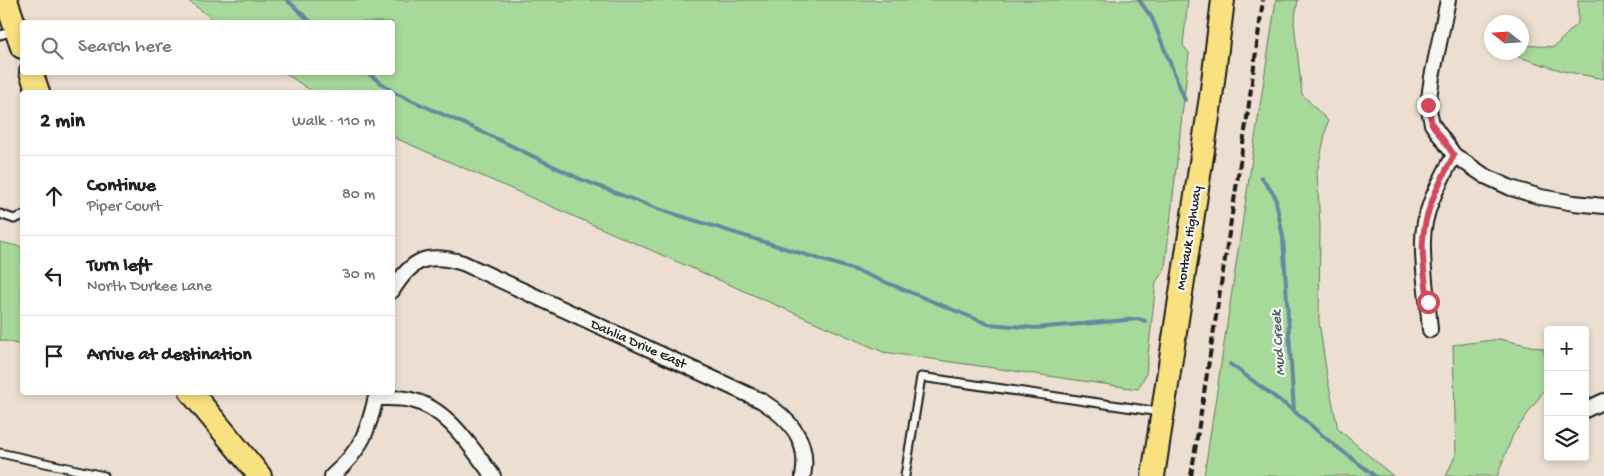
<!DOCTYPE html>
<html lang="en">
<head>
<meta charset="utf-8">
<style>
	body { margin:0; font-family:"Gochi Hand",sans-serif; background:#f2f2f2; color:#202124 }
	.controls { position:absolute; right:15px; bottom:15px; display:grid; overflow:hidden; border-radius:5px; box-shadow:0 2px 8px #0003 }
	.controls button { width:45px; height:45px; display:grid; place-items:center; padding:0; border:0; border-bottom:1px solid #e0e0e0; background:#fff; color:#202124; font:25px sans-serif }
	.compass { position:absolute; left:1484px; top:15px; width:45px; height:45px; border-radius:50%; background:#fff; box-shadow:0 2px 8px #0003; rotate:287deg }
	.stop { position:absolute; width:15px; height:15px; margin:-11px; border:4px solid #d1495b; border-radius:50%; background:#fff }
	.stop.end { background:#d1495b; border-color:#fff; box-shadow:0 1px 5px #0008 }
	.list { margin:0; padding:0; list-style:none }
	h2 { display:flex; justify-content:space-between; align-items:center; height:65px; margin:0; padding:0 20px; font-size:21px }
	h2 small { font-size:16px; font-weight:400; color:#757577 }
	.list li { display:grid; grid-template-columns:32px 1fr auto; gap:15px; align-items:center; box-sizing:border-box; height:80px; padding:0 20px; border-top:1px solid #e0e0e0 }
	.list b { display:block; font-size:19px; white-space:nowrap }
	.list p { margin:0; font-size:16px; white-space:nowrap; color:#757577 }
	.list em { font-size:16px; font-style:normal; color:#757577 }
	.icon { flex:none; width:28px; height:28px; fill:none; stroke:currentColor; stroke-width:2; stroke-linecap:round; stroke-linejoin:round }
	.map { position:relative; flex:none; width:1604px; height:476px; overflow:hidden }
	.search { position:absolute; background:#fff; box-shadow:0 2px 8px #0003; left:20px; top:20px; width:375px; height:55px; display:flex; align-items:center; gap:12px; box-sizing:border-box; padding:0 18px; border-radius:5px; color:#757577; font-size:19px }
	.panel { position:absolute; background:#fff; box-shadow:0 2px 8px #0003; left:20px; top:90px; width:375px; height:305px; border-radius:5px }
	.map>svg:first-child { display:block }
	.green { fill:#a7d99a; stroke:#627a5b }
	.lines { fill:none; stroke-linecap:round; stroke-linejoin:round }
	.stream { stroke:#65899f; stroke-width:4 }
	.lane-casing { stroke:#1c1c1c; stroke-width:11 }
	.street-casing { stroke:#1c1c1c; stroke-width:18 }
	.primary-casing { stroke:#1c1c1c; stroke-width:26 }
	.lane { stroke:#f6f6f2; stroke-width:7 }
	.street { stroke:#f6f6f2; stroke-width:14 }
	.primary { stroke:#f9e181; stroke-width:22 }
	.rail { stroke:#1c1c1c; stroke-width:4; stroke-dasharray:8 4; stroke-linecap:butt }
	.route { stroke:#d1495b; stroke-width:6 }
	.labels { text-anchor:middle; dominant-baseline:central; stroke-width:4.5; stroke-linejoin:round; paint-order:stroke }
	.street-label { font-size:14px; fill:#1c1c1c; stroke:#f6f6f2 }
	.water-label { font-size:15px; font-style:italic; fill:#475b68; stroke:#f6f6f2 }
</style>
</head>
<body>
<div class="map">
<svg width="1604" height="476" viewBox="0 0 1604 476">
	<rect width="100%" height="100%" fill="#ecdfd1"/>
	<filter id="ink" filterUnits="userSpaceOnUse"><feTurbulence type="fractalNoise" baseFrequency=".02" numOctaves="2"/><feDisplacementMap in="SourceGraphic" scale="10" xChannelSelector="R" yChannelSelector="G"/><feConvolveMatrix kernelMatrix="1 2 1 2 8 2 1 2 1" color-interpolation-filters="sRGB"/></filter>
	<g filter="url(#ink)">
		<!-- green -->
		<path class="green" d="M 187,0 L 1188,0 L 1183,45 L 1189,53 L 1165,268 L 1156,282 L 1146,374 L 1138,389 L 883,352 L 393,137 L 392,92 L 313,92 L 285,73 L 392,72 L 392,22 L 217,22 Z
			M 1276,0 L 1298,0 L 1294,22 L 1302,94 L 1328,121 L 1317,172 L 1320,227 L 1319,321 L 1327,376 L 1338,429 L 1393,476 L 1204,476 Z
			M 1578,0 L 1604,0 L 1604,79 L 1563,71 L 1506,53 L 1522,52 L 1522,45 L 1554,47 L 1578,23 Z
			M 0,242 L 22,247 L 22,345 L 0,340 Z
			M 1500,339 L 1544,349 L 1547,386 L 1513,435 L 1497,476 L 1446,476 L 1456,454 L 1453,345 Z"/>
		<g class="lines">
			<!-- stream -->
			<path class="stream" d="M 287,0 L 311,22
				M 1139,0 L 1152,18 L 1185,100
				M 366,72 L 395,93 L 489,135 L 580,179 L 658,209 L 858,271 L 988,324 L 1035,328 L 1138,319 L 1145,321
				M 1261,177 L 1275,196 L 1283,237 L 1294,411 L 1328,440 L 1375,476
				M 1230,364 L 1294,411"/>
			<defs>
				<path id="lane" d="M 0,35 L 14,31
					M 0,214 L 14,219 L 22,216
					M 0,453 L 104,476
					M 905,476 L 921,377 L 1160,412"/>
				<path id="street" d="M 1448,0 L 1432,77 L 1428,105 L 1432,124 L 1454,155 L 1485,176 L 1511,188 L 1541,197 L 1574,203 L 1604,206
					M 392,291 C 412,259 426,252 463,263 L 762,401 C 790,419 810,441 803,476
					M 1430,330 C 1428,300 1422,271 1423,241 C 1423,210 1440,182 1454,155
					M 376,398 C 387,398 400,397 411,400 C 448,408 471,448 493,476
					M 1585,410 L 1604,401
					M 332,476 C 362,450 369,429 377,392"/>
				<path id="primary" d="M 6,0 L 22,47
					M 31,72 L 38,92
					M 191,392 L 260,476
					M 1153,476 L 1211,97 L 1223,0"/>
			</defs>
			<!-- lane casing -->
			<use href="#lane" class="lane-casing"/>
			<!-- street casing -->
			<use href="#street" class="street-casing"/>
			<!-- primary casing -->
			<use href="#primary" class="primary-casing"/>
			<!-- lane -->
			<use href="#lane" class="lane"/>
			<!-- street -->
			<use href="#street" class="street"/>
			<!-- primary -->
			<use href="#primary" class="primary"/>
			<!-- rail -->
			<path class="rail" d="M 1191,476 L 1247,118 L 1263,0"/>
		</g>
	</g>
	<g class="lines" filter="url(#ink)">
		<!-- route -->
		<path class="route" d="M 1428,105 L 1432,124 L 1454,155 C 1440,182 1425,209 1423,239 C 1421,260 1426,281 1428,302"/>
	</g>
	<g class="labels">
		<!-- street labels -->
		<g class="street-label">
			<text transform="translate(1190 238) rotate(-81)">Montauk Highway</text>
			<text transform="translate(638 345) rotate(24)">Dahlia Drive East</text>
		</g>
		<!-- water labels -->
		<g class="water-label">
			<text transform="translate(1279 343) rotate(-94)">Mud Creek</text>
		</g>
	</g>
</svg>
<div class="controls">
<button>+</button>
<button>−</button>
<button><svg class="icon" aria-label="layers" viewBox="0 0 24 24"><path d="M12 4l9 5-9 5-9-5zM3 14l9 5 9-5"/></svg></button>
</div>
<svg class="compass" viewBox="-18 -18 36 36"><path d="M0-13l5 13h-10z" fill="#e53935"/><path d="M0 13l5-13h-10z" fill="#757577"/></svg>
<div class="stop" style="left:1428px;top:302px"></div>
<div class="stop end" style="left:1428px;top:105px"></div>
<div class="search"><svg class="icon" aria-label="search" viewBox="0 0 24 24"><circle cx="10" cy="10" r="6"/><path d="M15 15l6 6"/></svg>Search here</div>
<section class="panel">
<h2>2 min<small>Walk · 110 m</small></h2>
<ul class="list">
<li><svg class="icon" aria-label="ahead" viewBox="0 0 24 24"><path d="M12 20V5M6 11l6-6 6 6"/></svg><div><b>Continue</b><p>Piper Court</p></div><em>80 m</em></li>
<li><svg class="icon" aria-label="left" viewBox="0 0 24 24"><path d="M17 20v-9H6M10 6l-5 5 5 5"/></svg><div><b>Turn left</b><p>North Durkee Lane</p></div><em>30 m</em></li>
<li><svg class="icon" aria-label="arrive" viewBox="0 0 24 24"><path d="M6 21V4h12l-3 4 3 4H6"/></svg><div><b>Arrive at destination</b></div></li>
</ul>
</section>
</div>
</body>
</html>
